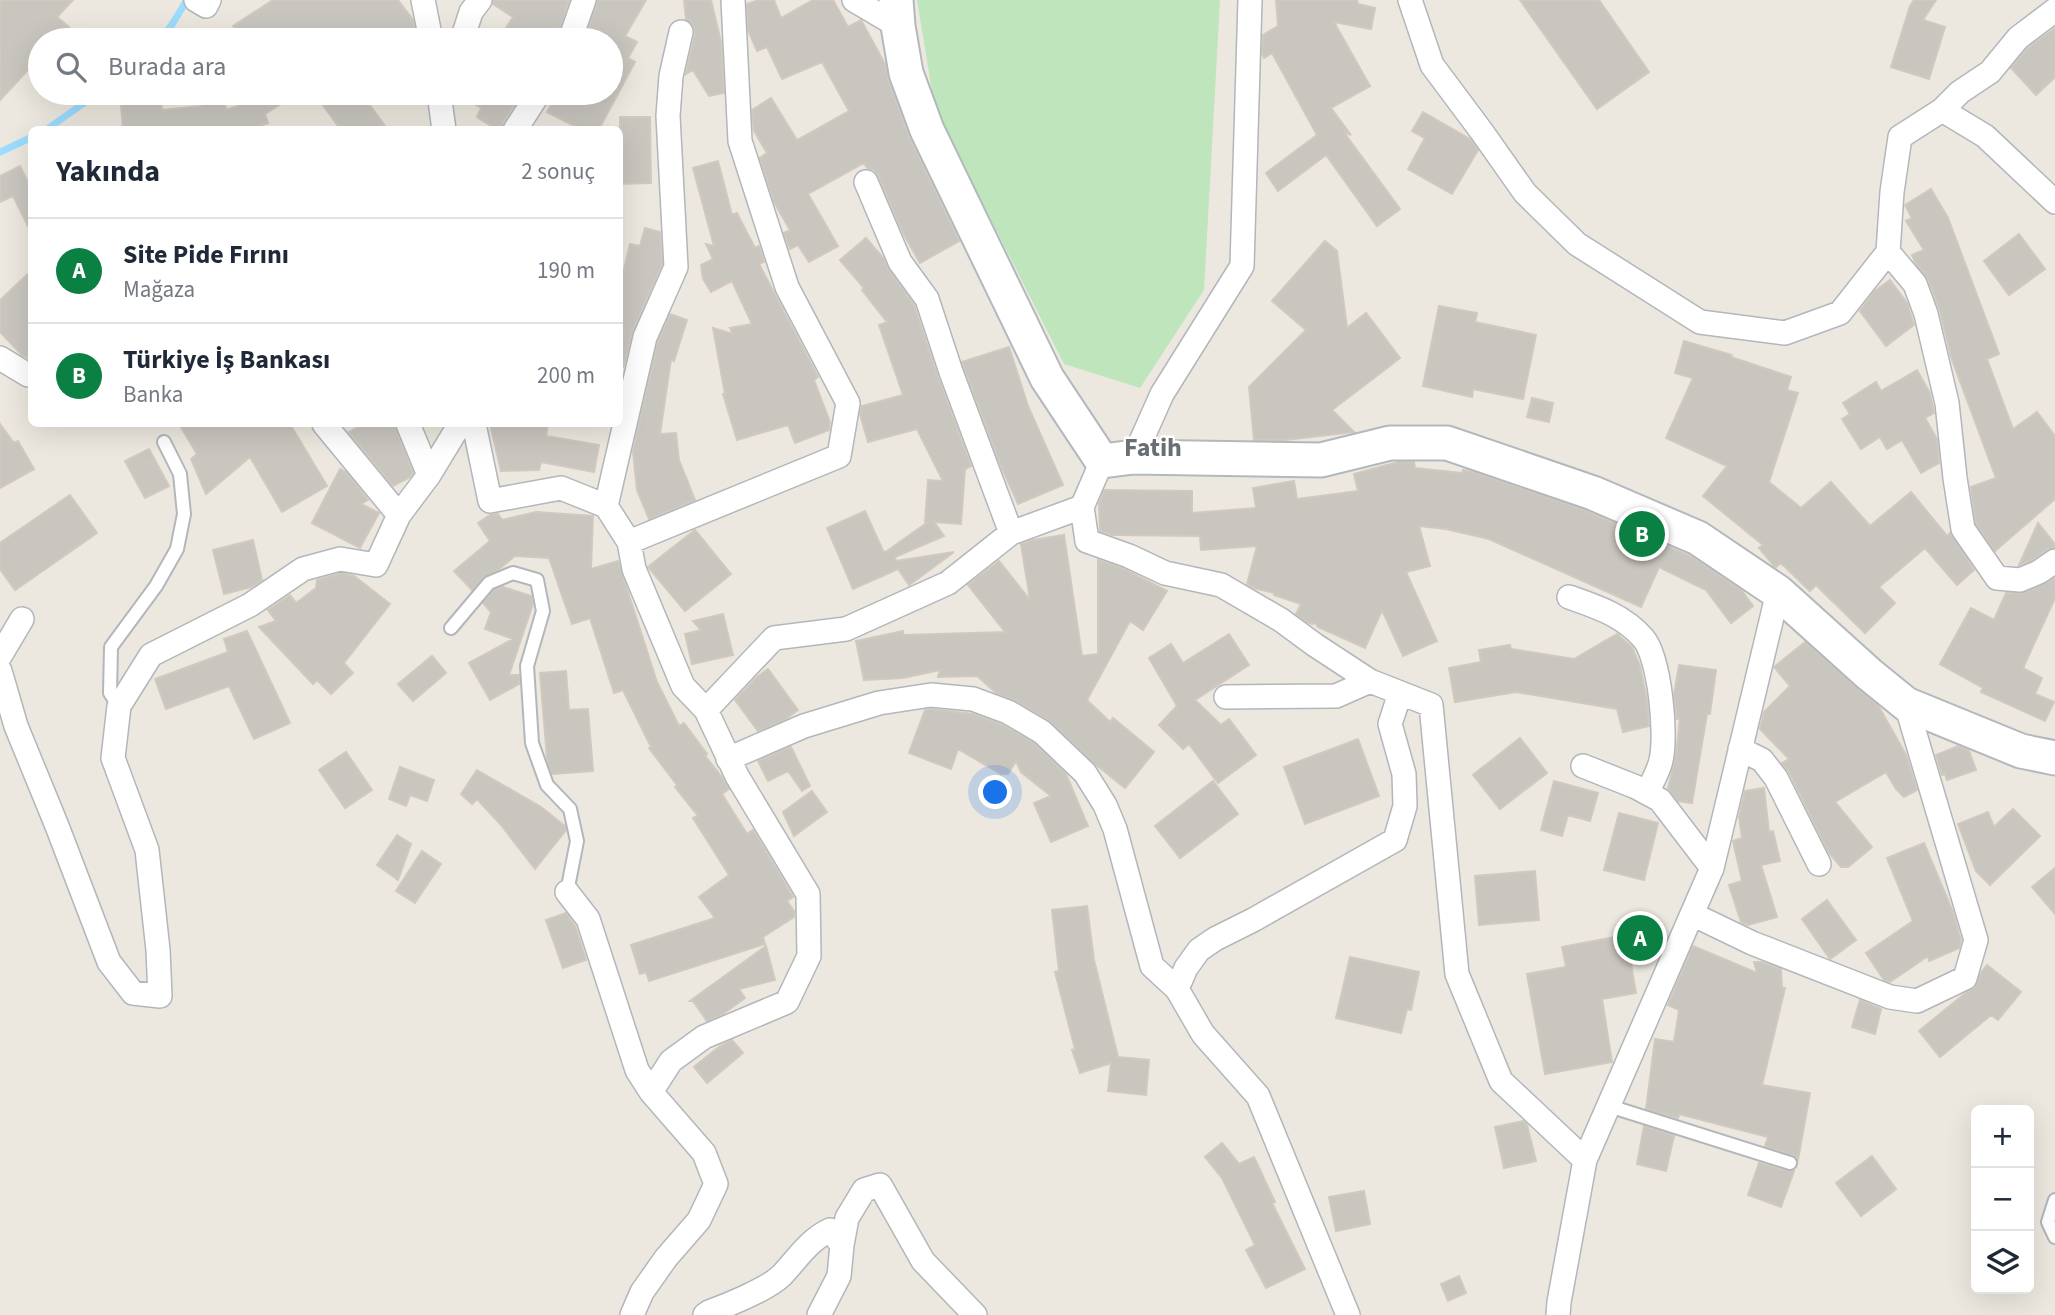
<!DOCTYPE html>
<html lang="tr">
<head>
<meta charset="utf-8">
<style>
	body { margin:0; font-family:"Source Sans 3",sans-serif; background:#f6f6f7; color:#1f2937 }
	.controls { position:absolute; right:21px; bottom:21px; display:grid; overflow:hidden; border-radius:10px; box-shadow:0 7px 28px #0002 }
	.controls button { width:63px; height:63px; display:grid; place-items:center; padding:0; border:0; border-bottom:2px solid #e0e1e3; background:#fff; color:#1f2937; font:35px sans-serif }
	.you { position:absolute; left:996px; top:793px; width:24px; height:24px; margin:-18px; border:5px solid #fff; border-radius:50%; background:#1a73e8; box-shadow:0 0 0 10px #1a73e833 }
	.badge { display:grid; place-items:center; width:46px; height:46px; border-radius:50%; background:#0b8043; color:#fff; font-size:23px; font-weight:700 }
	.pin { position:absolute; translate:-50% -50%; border:4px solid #fff; box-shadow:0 2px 7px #0006 }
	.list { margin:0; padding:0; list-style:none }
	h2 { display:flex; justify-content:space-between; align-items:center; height:91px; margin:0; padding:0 28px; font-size:30px }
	h2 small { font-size:23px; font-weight:400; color:#747a83 }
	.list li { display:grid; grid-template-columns:46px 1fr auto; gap:21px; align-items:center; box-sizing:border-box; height:105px; padding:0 28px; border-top:2px solid #e0e1e3 }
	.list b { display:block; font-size:26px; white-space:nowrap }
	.list p { margin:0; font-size:23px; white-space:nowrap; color:#747a83 }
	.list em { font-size:23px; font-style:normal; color:#747a83 }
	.icon { flex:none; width:38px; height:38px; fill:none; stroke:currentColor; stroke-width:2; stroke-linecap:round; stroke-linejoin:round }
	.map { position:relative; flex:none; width:2055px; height:1315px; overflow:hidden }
	.search { position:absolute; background:#fff; box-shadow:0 7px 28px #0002; left:28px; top:28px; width:595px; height:77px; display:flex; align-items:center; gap:18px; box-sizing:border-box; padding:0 24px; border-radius:38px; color:#747a83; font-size:26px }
	.panel { position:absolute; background:#fff; box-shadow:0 7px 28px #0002; left:28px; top:126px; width:595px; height:301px; border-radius:10px }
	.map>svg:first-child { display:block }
	.green { fill:#bee5bb }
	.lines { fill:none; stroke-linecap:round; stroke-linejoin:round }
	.stream { stroke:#9cdcff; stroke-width:7 }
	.building { fill:#c9c5bf; stroke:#d1c9be; stroke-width:2 }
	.lane-casing { stroke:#b2b7bb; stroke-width:16 }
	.street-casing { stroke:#b2b7bb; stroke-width:26 }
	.secondary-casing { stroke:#b3b8bd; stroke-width:37 }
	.lane { stroke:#fff; stroke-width:12 }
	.street { stroke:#fff; stroke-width:23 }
	.secondary { stroke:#fff; stroke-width:33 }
	.labels { text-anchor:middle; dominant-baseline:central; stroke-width:5; stroke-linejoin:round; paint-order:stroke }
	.district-label { font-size:26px; font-weight:bold; fill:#696f73; stroke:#fff }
</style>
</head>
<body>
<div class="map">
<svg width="2055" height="1315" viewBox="0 0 2055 1315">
	<rect width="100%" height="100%" fill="#ece8df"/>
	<!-- green -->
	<path class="green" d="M 917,0 L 1220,0 L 1204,290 L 1140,388 L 1064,364 L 935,109 Z"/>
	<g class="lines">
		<!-- stream -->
		<path class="stream" d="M 159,40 L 171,26 L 187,0
			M 46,130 L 98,93
			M 0,152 L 32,137"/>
	</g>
	<!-- building -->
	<path class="building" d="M 0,0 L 73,0 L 57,17 L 69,27 L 56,40 L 40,40 L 40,57 L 0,100 Z
		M 273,0 L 398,0 L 413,20 L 416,36 L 410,40 L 243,40 L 233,26 Z
		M 494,0 L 569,0 L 556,40 L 498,40 L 513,17 L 493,4 Z
		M 598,0 L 646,0 L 625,36 L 637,42 L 628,58 L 635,62 L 599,129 L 582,130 L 547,112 L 557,93 L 611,93 L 611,40 L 585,40 Z
		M 684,0 L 711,0 L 721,42 L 724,93 L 709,96 L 693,70 L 686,74 L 695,34 L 694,27 L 686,19 Z
		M 759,0 L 774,0 L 781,18 L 813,0 L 833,0 L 848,27 L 861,20 L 885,64 L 888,80 L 909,137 L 959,241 L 920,263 L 903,233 L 879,177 L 874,170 L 867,168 L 864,163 L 808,194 L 838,246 L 809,262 L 798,245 L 790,249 L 784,233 L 790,230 L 774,202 L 760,158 L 767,153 L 754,131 L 752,110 L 771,98 L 797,140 L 849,111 L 822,62 L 782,79 L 767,47 L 757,51 L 748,30 L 747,4 Z
		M 1276,0 L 1357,0 L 1358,4 L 1375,8 L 1371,29 L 1334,22 L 1370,86 L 1331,108 L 1351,135 L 1343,131 L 1400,209 L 1377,226 L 1326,155 L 1278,191 L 1266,173 L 1317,135 L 1272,53 L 1264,58 L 1262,54 L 1263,35 L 1278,26 Z
		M 1520,0 L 1599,0 L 1649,72 L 1597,109 Z
		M 1914,0 L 1936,0 L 1923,20 L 1945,27 L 1929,79 L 1891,67 L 1910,6 Z
		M 2055,28 L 2055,77 L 2036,95 L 2011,68 L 2028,48 Z
		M 120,93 L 160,93 L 162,110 L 202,106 L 200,93 L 223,93 L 226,110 L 279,93 L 298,93 L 265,114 L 268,123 L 247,130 L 123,130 Z
		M 314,93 L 361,93 L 388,130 L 341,130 Z
		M 456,93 L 522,93 L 503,122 L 501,130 L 498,130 L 477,117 L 481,108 Z
		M 1423,112 L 1470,139 L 1478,150 L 1452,194 L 1408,169 L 1425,138 L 1412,131 Z
		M 620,117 L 650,117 L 651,183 L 620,184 Z
		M 718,161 L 732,215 L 737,213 L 755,248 L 759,246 L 764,262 L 759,264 L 818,377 L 814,380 L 830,422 L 829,430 L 795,443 L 788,425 L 737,440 L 723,394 L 725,394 L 713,328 L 733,334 L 730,328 L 752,324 L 732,281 L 711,292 L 703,279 L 701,265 L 713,259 L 706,244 L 714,246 L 693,168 Z
		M 20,166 L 32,190 L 32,234 L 13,196 L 0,202 L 0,176 Z
		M 1931,189 L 1948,218 L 1999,354 L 1987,359 L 2013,429 L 2037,412 L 2055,436 L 2055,499 L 1995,551 L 1976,524 L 1971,487 L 1996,478 L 1951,357 L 1940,311 L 1928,279 L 1915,262 L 1912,255 L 1924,250 L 1906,221 L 1912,218 L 1905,205 Z
		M 645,228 L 660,232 L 662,264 L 632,332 L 623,368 L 620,332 L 620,286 L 630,244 L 640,246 Z
		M 2019,234 L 2045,269 L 2009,295 L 1984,261 Z
		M 866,238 L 884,259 L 889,270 L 914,305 L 938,377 L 971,466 L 965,469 L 961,524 L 934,522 L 944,536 L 895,557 L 896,561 L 954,552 L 909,585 L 898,569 L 853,589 L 827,528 L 865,511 L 884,553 L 928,522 L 925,522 L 928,480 L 943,481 L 917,429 L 868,442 L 860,414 L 862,406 L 903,395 L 879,325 L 887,322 L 862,290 L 864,288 L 840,260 Z
		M 1325,241 L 1337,251 L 1347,328 L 1366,313 L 1400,358 L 1332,410 L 1354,432 L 1285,440 L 1254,440 L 1249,387 L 1306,330 L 1272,301 Z
		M 32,270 L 32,360 L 22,355 L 0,332 L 0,300 Z
		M 1890,280 L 1907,303 L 1914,325 L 1886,346 L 1860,311 L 1875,291 Z
		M 1439,306 L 1477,313 L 1475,322 L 1536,335 L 1523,399 L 1473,389 L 1472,397 L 1423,386 Z
		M 670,314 L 687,320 L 674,361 L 671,359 L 660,434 L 676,433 L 679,460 L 695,500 L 649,519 L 637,490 L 633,452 L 658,341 Z
		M 1684,341 L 1732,355 L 1731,357 L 1791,377 L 1787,390 L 1798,393 L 1769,482 L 1801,508 L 1831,482 L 1870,526 L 1911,492 L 1947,536 L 1950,533 L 1974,570 L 1957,585 L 1925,548 L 1879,587 L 1895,603 L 1865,633 L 1816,585 L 1810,591 L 1781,563 L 1776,567 L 1774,566 L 1759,548 L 1763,545 L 1703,496 L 1727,466 L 1666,438 L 1693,378 L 1675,373 Z
		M 1009,347 L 1028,406 L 1063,485 L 1018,504 L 1001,466 L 962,362 Z
		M 1917,370 L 1930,393 L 1934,413 L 1925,418 L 1937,439 L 1939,463 L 1921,473 L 1902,440 L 1887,449 L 1880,437 L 1861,449 L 1842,419 L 1850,414 L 1843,403 L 1876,382 L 1881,391 Z
		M 1532,398 L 1553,403 L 1549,422 L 1527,417 Z
		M 0,424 L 14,443 L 18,441 L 34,469 L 0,488 Z
		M 179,424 L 290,424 L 327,486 L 282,512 L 250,457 L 206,494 L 191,459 L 197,454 Z
		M 364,424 L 394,424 L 413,473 L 410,477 L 393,486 L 349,432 Z
		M 490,424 L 548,424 L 546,436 L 599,445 L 594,472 L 541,462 L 539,470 L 501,471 Z
		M 149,449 L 169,486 L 145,498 L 125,461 Z
		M 1398,462 L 1414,462 L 1415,468 L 1462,473 L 1463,470 L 1476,473 L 1586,511 L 1694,558 L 1742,591 L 1753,606 L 1731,623 L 1706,590 L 1659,567 L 1641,607 L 1489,539 L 1446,529 L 1419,526 L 1430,566 L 1406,572 L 1437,641 L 1403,656 L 1382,610 L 1365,648 L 1318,627 L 1315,623 L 1312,624 L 1307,622 L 1296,614 L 1301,604 L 1274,595 L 1274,593 L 1254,588 L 1247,584 L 1257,546 L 1201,550 L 1200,536 L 1112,535 L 1100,531 L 1099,504 L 1104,490 L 1192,491 L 1192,513 L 1256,508 L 1253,488 L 1294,481 L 1297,499 L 1358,491 L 1354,474 Z
		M 340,469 L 346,472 L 368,500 L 361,504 L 379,513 L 360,548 L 312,523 Z
		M 70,495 L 97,533 L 15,590 L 0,569 L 0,543 Z
		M 536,512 L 593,516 L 591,569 L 618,561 L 657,682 L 679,726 L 684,723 L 707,754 L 705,756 L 722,777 L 729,789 L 722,794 L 747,834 L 753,830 L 793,897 L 787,901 L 794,911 L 794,917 L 763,937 L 765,944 L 649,981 L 646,972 L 640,974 L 631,945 L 715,918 L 699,897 L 729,875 L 693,818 L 698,816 L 675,787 L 677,785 L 649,748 L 651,747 L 623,690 L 614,693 L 590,618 L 572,624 L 549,558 L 515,556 L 498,570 L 483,577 L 472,590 L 454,571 L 490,541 L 478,523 L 490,515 L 498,514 L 502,520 Z
		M 2038,523 L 2055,544 L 2055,547 L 2048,549 L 2032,560 L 2019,565 Z
		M 695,530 L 731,574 L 685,611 L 648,567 Z
		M 1064,535 L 1082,656 L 1098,654 L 1098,560 L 1124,569 L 1167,591 L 1143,630 L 1130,621 L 1087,700 L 1110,722 L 1113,718 L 1154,752 L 1125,788 L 1094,763 L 1051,722 L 1015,700 L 996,693 L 977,676 L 938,677 L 940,670 L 903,678 L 864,680 L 856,641 L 903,631 L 903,635 L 1005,632 L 968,585 L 999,561 L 1030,600 L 1021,544 L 1033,540 Z
		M 253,540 L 262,580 L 251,587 L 224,594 L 213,550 Z
		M 341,573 L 354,576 L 390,604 L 344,663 L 353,673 L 331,694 L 317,680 L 313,684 L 259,627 L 276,621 L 268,610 L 290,595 L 296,603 L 316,588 L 317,580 Z
		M 2055,578 L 2055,598 L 2023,668 L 2042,678 L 2035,694 L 2054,702 L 2045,721 L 1981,692 L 1983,688 L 1940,664 L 1971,608 L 1994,620 L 2006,593 L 2025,593 Z
		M 503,587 L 531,596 L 533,604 L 509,675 L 519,675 L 519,684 L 490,700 L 469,663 L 513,639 L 485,629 L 491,612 L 483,603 L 494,590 Z
		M 723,614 L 733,655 L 692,664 L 685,634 L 701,630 L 693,621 Z
		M 247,631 L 290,723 L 254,739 L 229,686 L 166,709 L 155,679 L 228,652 L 224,639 Z
		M 1229,634 L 1249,665 L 1195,700 L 1221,725 L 1229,719 L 1256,755 L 1218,783 L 1189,744 L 1183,749 L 1159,725 L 1177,706 L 1149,658 L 1171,644 L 1183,663 Z
		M 1617,634 L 1632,647 L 1640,666 L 1647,701 L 1649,726 L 1623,732 L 1617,709 L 1516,692 L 1455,702 L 1449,668 L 1481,662 L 1479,650 L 1510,645 L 1511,649 L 1574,659 Z
		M 1805,642 L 1879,707 L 1906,755 L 1917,790 L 1904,797 L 1896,789 L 1886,772 L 1835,802 L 1872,847 L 1848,867 L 1841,867 L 1829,853 L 1789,772 L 1782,763 L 1789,759 L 1760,729 L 1764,712 L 1790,686 L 1774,667 Z
		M 432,656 L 446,673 L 413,701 L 398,684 Z
		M 1679,665 L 1716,670 L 1710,714 L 1707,714 L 1692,803 L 1678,801 L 1668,788 L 1676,755 L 1680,718 L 1677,719 L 1674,695 Z
		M 768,669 L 798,710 L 786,719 L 758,731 L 735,700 L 756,678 Z
		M 566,671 L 569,710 L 588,709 L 593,771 L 552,774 L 547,758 L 540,673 Z
		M 931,709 L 974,714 L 1002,725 L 1034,743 L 1066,774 L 1088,826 L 1051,842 L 1034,803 L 1051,796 L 1021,772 L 1016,761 L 1008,774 L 1001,774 L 958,749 L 951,769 L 909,753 L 925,710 Z
		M 1520,738 L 1547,773 L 1500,809 L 1473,775 Z
		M 1358,739 L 1379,796 L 1305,824 L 1284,767 Z
		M 1958,746 L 1969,751 L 1976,770 L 1947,780 L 1945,774 L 1942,775 L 1936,755 Z
		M 791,747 L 810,786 L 802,791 L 788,771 L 768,781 L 758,761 Z
		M 346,752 L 372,790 L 345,808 L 319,770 Z
		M 400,767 L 434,780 L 427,801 L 410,795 L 406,806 L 389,799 Z
		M 477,770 L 541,807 L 565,826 L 566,830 L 535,869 L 501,825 L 477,799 L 472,804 L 461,794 Z
		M 1213,781 L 1238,814 L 1180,858 L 1155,826 Z
		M 1554,781 L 1598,793 L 1590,821 L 1568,815 L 1562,836 L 1541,830 Z
		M 1764,788 L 1769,832 L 1773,831 L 1780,861 L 1761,865 L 1777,917 L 1748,925 L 1741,922 L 1729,885 L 1742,881 L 1733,841 L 1742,838 L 1739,817 L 1745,791 Z
		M 812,791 L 827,812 L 794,836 L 783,812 Z
		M 2013,809 L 2040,836 L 1990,885 L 1976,871 L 1958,824 L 1988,812 L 1994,827 Z
		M 1619,813 L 1658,823 L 1644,880 L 1604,870 Z
		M 397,835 L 411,844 L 398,880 L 377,865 Z
		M 1924,843 L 1953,912 L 1961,940 L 1959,948 L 1929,961 L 1928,956 L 1890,982 L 1884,980 L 1866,953 L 1913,921 L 1887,858 Z
		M 422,851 L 441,864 L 415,903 L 396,891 Z
		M 2055,868 L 2055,914 L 2032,887 Z
		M 1535,871 L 1539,920 L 1479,925 L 1475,876 Z
		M 1827,900 L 1856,940 L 1830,959 L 1802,919 Z
		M 1087,906 L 1094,960 L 1118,1057 L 1149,1060 L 1146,1095 L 1108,1091 L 1111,1063 L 1080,1073 L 1072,1050 L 1075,1049 L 1055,972 L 1059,971 L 1052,910 Z
		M 566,913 L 575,926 L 586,960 L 563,968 L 546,920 Z
		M 1626,935 L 1636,993 L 1602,999 L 1612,1062 L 1545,1074 L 1527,974 L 1566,967 L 1562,947 Z
		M 766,946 L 775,980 L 739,989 L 745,998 L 723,1014 L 707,1021 L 693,1001 L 690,1001 Z
		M 1693,946 L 1757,973 L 1754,962 L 1761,962 L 1781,969 L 1782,988 L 1785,988 L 1762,1085 L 1810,1093 L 1798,1160 L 1793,1155 L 1765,1146 L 1768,1137 L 1679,1114 L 1678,1118 L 1646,1109 L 1655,1039 L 1674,1042 L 1679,1010 L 1668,1005 Z
		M 1350,957 L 1419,972 L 1411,1010 L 1407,1009 L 1401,1033 L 1336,1018 Z
		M 1987,965 L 2021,992 L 1998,1020 L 1991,1015 L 1940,1057 L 1919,1031 L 1963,995 L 1975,987 L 1981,973 Z
		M 1860,1000 L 1881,1009 L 1875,1034 L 1852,1027 Z
		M 732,1040 L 743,1053 L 707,1083 L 694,1067 L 720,1046 Z
		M 1523,1121 L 1527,1125 L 1536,1161 L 1504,1168 L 1495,1127 Z
		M 1644,1126 L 1674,1136 L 1666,1171 L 1637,1164 Z
		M 1222,1143 L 1239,1164 L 1254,1157 L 1275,1202 L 1272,1203 L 1305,1269 L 1266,1288 L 1246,1250 L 1255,1245 L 1222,1178 L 1205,1157 Z
		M 1872,1156 L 1896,1189 L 1861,1216 L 1836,1183 Z
		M 1759,1163 L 1787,1171 L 1794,1171 L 1781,1207 L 1748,1195 Z
		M 1364,1191 L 1370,1224 L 1336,1231 L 1329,1197 Z
		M 1459,1276 L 1466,1293 L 1448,1301 L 1441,1284 Z"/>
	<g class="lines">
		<defs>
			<path id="lane" d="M 451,628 L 489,583 L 513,573 L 537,580 L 543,611 L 527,666 L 532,743 L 547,785 L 570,809 L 577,841 L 567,892
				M 119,706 L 110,693 L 111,647 L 156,586 L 177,549 L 184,514 L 180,474 L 164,442
				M 1609,1106 L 1790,1163
				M 2055,1200 L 2048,1222 L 2055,1237"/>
			<path id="street" d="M 196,0 L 206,6 L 209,0
				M 423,0 L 431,40
				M 854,0 L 898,26
				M 1410,0 L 1432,65 L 1482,132 L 1525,193 L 1577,244 L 1700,322 L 1785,333 L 1840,313 L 1888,252
				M 2055,10 L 2018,38 L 1990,72 L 1960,92 L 1942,110 L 1900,137 L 1892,192 L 1888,252 L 1915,284 L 1926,314 L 1947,403 L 1955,478 L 1963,529 L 1997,578 L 2020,580 L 2039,572 L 2055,561
				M 462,40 L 471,12 L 480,0
				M 570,40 L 584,0
				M 439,93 L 444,130
				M 1942,110 L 1985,136 L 2055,202
				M 515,130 L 539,93
				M 866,182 L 900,262 L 927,299 L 951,372 L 1011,533
				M 0,358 L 28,375 L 32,374
				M 324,424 L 399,515
				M 408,424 L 429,475
				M 474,424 L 490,501 L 561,488 L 606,506 L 645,337 L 676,267 L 668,116 L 671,76 L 681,32
				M 1134,457 L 1162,394 L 1242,266 L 1250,0
				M 1102,461 L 1082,507 L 1087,541 L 1129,556 L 1165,573 L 1221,585 L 1281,620 L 1315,645 L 1370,681 L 1431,705 L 1457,974 L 1501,1081 L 1585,1160
				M 606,506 L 629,542
				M 1569,597 C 1597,607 1623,615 1643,638 C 1660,657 1668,740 1660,764 C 1657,774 1651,784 1647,793
				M 0,656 L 22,619
				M 0,671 L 16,726 L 57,826 L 109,962 L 133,993 L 160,996 L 158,950 L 147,850 L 113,758 L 119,706 L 151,655 L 250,605 L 303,569 L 340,559 L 376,565 L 399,515 L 429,475 L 460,424
				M 1226,697 L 1336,696 L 1370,681
				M 706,710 L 774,638 L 846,629 L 948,583 L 1011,533 L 1082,507
				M 1740,749 L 1762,760 L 1776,778 L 1819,864
				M 728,759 L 804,726 L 879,703 L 931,695 L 973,699 L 1008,712 L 1042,732 L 1085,773 L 1105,805 L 1115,829 L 1152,966 L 1177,989
				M 1583,766 L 1636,787 L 1660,800 L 1712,868
				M 567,892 L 588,919 L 637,1070 L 651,1092 L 671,1061 L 704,1037 L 787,1002 L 809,956 L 808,894 L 737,776 L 706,710 L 683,686 L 634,569 L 629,542 L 839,456 L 848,403 L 787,287 L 740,141 L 733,0
				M 1692,914 L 1752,943 L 1890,997 L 1917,1001 L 1965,978 L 1976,940 L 1906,704
				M 842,1245 L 847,1218 L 864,1190 L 880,1185 L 923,1261 L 975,1315
				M 632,1315 L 642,1292 L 666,1258 L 699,1220 L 716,1184 L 704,1153 L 651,1092
				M 705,1315 L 709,1312 C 728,1305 768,1289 782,1275 C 798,1258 809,1240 830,1230 L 842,1245 L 839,1276 L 819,1315
				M 1348,1315 L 1258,1096 L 1203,1034 L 1177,989 L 1186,968 L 1199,950 L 1215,939 L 1253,920 L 1395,840 L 1405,806 L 1404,774 L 1390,724 L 1400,693
				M 1558,1315 L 1559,1302 L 1585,1160 L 1712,868 L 1778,592"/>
			<path id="secondary" d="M 896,0 L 898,26 L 906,73 L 927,130 L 1047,378 L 1102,461 L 1134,457 L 1321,460 L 1390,443 L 1447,443 L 1593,493 L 1698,538 L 1778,592 L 1869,674 L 1906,704 L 2021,751 L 2055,758"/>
		</defs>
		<!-- lane casing -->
		<use href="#lane" class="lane-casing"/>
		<!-- street casing -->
		<use href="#street" class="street-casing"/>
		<!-- secondary casing -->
		<use href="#secondary" class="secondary-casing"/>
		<!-- lane -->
		<use href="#lane" class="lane"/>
		<!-- street -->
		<use href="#street" class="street"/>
		<!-- secondary -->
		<use href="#secondary" class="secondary"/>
	</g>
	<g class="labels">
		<!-- district labels -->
		<g class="district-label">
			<text x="1153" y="447">Fatih</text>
		</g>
	</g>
</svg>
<div class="controls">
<button>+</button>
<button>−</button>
<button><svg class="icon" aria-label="layers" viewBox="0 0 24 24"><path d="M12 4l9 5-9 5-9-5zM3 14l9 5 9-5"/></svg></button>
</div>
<div class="you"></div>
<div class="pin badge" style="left:1640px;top:938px">A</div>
<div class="pin badge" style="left:1642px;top:534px">B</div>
<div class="search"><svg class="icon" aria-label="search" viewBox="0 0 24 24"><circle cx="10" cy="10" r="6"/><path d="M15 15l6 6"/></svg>Burada ara</div>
<section class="panel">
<h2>Yakında<small>2 sonuç</small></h2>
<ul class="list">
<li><span class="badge">A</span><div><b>Site Pide Fırını</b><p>Mağaza</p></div><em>190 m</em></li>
<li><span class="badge">B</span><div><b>Türkiye İş Bankası</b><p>Banka</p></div><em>200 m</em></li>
</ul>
</section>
</div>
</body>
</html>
